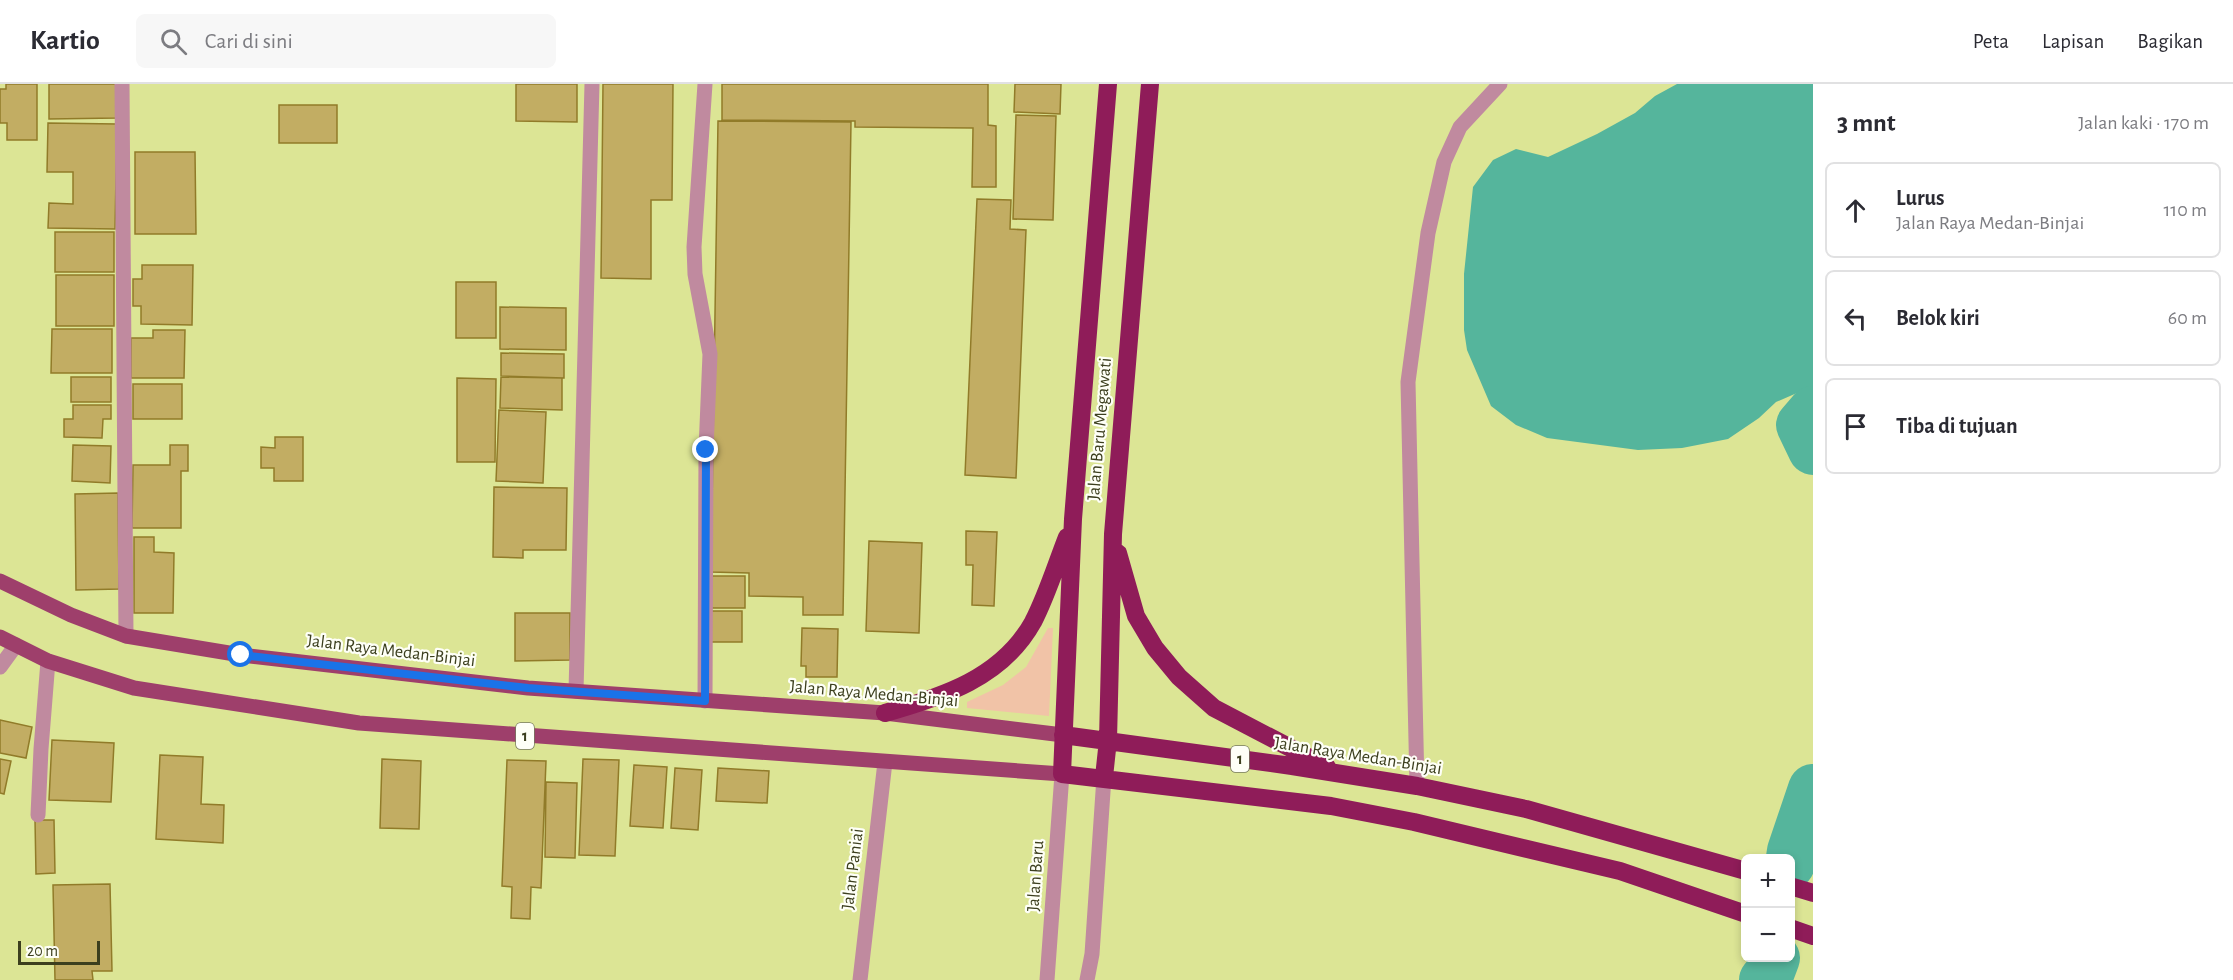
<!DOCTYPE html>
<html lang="id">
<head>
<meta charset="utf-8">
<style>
	body { margin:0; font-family:"Alegreya Sans",sans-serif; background:#f7f7f7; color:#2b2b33 }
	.controls { position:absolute; right:18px; bottom:18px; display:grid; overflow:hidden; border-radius:9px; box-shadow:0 3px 9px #0003 }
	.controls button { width:54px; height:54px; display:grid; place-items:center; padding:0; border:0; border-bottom:2px solid #e1e1e2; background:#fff; color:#2b2b33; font:30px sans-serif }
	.scale { position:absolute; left:18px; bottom:15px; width:82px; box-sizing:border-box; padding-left:6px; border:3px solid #3c3f1e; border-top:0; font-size:16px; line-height:21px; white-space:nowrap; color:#3c3f1e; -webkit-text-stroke:4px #fefff7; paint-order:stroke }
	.stop { position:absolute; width:18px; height:18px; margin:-14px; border:4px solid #1a73e8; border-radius:50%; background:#fff }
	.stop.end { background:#1a73e8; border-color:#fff; box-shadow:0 2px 6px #0008 }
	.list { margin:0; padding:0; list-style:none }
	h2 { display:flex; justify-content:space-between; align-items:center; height:78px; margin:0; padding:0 24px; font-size:26px }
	h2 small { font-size:20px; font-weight:400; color:#7c7c81 }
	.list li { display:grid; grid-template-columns:39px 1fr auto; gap:18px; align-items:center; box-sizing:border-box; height:96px; margin:0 12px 12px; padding:0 12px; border:2px solid #e1e1e2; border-radius:9px }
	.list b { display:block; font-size:22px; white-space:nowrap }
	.list p { margin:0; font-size:20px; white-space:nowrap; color:#7c7c81 }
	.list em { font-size:20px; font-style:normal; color:#7c7c81 }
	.icon { flex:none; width:33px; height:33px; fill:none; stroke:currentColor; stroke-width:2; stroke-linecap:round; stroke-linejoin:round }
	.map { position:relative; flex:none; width:1813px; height:896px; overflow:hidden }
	header { display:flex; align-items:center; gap:36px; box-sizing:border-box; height:84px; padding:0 30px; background:#fff; border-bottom:2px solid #e1e1e2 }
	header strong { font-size:28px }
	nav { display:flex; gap:33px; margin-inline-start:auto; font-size:21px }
	.search { width:420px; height:54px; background:#f7f7f7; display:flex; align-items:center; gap:15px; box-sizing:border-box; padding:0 21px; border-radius:9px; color:#7c7c81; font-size:22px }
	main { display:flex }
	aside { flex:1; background:#fff }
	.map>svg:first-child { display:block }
	.green { fill:#f1c3a7 }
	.water { fill:#55b59c }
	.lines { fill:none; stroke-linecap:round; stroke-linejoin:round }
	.river { stroke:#55b59c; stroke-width:50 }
	.building { fill:#c2ad63; stroke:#917b29; stroke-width:1.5 }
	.minor { stroke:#c08a9f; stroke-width:15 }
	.major { stroke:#9e3f6b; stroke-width:15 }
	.highway { stroke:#8f1c59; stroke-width:18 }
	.route { stroke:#1a73e8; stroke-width:8 }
	.labels { text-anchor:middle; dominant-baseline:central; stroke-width:4.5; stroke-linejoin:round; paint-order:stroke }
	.shield { fill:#fefff7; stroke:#76795f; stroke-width:1.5 }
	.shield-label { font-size:16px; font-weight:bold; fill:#3c3f1e }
	.street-label { font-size:18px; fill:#3c3f1e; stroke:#fefff7 }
</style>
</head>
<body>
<header>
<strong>Kartio</strong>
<div class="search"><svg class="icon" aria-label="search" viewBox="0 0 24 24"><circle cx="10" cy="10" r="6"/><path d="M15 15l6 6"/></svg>Cari di sini</div>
<nav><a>Peta</a><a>Lapisan</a><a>Bagikan</a></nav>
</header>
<main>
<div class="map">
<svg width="1813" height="896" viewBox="0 0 1813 896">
	<rect width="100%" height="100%" fill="#dce595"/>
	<!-- green -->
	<path class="green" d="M 1048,544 L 1053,544 L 1049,632 L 967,624 L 967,618 L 1003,601 L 1026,583 Z"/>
	<!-- water -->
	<path class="water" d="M 1677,0 L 1813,0 L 1813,302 L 1776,318 L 1759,334 L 1728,355 L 1682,364 L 1638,366 L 1547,354 L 1516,341 L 1491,322 L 1467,266 L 1464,246 L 1464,190 L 1473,103 L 1493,76 L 1516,65 L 1548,73 L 1597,50 L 1635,29 L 1655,12 Z"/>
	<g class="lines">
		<!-- river -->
		<path class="river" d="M 1813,327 L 1801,341 L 1813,366
			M 1790,780 L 1792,767 L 1813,705
			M 1764,896 L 1769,890 L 1775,874"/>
	</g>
	<!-- building -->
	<path class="building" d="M 6,0 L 37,0 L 37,56 L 7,56 L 7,39 L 0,39 L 0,5 L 6,5 Z
		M 49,0 L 116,0 L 117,34 L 49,35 Z
		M 516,0 L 577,0 L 577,38 L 516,37 Z
		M 603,0 L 673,0 L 672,116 L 651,116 L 651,195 L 601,194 Z
		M 722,0 L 988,0 L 988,41 L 996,42 L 996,103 L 972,103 L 973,44 L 855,43 L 855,37 L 722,36 Z
		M 1015,0 L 1061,0 L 1060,30 L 1014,28 Z
		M 279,21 L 337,21 L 337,59 L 279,59 Z
		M 1016,31 L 1056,32 L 1053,136 L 1013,135 Z
		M 718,37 L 851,38 L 843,531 L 803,531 L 803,513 L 749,512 L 749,489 L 711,488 Z
		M 48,39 L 117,40 L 115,145 L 48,144 L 49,119 L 73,120 L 73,88 L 47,88 Z
		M 135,68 L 195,68 L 196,150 L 135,150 Z
		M 977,115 L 1011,116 L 1010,145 L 1026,146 L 1016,394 L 965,391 Z
		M 55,148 L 114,148 L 114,188 L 55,188 Z
		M 142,181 L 193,181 L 192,241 L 141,240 L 141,222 L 133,222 L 133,195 L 142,195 Z
		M 56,191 L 114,191 L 114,242 L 56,242 Z
		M 456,198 L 496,198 L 496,254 L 456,254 Z
		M 500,223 L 566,224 L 566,266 L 500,265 Z
		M 52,245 L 112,245 L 112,289 L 51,289 Z
		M 153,246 L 185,246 L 184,294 L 131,294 L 131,254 L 153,254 Z
		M 501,269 L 564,270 L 564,294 L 501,292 Z
		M 71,293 L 111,293 L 111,318 L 71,318 Z
		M 501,293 L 562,294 L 562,326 L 500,324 Z
		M 457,294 L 496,295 L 495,378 L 457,378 Z
		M 133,300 L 182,300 L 182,335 L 133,335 Z
		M 73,321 L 111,321 L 111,335 L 103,335 L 102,354 L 64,353 L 64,335 L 73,335 Z
		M 499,326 L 546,328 L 543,399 L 496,397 Z
		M 275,353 L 303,353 L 303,397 L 274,397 L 274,384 L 261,384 L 261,363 L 275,364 Z
		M 73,361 L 111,362 L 110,399 L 72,397 Z
		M 170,361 L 188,361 L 188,387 L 181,387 L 181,444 L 132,444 L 133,381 L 170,381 Z
		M 494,403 L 567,404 L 566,466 L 523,466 L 523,474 L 493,473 Z
		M 118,409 L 119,505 L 76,506 L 75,410 Z
		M 966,447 L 997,448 L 994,522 L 972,521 L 973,481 L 966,481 Z
		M 134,453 L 154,453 L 154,468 L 174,469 L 173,529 L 134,529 Z
		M 869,457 L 922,459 L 919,549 L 866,547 Z
		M 711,492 L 745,492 L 745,524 L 711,524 Z
		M 711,527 L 742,527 L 742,558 L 711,558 Z
		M 515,529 L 570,529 L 570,576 L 515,577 Z
		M 802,544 L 838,545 L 837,593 L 806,593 L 806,582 L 801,582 Z
		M 0,636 L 32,643 L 26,674 L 0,669 Z
		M 52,656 L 114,659 L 111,718 L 49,716 Z
		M 160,671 L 203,673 L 201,720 L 224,721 L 223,759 L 156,755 Z
		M 0,675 L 11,677 L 4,710 L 0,709 Z
		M 382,675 L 421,677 L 419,745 L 380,744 Z
		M 583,675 L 619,676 L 615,772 L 579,771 Z
		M 507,676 L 546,677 L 541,804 L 531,803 L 530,835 L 511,834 L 512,803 L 502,802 Z
		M 634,681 L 667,683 L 663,744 L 630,742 Z
		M 675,684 L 702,686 L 698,746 L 671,744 Z
		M 718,684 L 769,687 L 767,719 L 716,717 Z
		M 546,698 L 577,699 L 575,774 L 545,773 Z
		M 35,736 L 54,736 L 55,789 L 36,790 Z
		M 110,800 L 112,887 L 92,887 L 93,896 L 55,896 L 53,801 Z"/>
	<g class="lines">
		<!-- minor -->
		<path class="minor" d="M 122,0 L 126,552
			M 705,0 L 694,163 L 695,190 L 710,270 L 706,366 L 705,617
			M 0,583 L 16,561
			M 576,607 L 592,0
			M 1417,702 L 1408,298 L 1428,149 L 1444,78 L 1460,43 L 1500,0
			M 38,731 L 41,665 L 48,577
			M 860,896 L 885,678
			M 1047,896 L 1062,690
			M 1087,896 L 1092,870 L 1104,693"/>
		<!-- major -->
		<path class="major" d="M 0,497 L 71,531 L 126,552 L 241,571 L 528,604 L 885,629 L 1063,651
			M 0,553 L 48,577 L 134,604 L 359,639 L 1062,690"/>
		<!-- highway -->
		<path class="highway" d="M 1108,0 L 1073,435 L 1062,690 L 1331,722 L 1414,738 L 1620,787 L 1746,830
			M 1118,469 L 1136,532 L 1155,564 L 1179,593 L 1214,624 L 1327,683
			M 885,629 C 942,613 1002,594 1033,538 C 1047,511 1056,481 1067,453
			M 1063,651 L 1292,682 L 1417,702 L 1526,725 L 1746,787
			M 1104,693 L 1108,656 L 1113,450 L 1150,0
			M 1790,802 L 1813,809
			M 1790,844 L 1813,852"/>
	</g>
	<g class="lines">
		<!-- route -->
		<path class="route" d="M 241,571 L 528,604 L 705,617 L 706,366"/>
	</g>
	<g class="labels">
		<!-- shield labels -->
		<g class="shield">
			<rect x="516" y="639" width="18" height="26" rx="4.5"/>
			<rect x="1231" y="662" width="18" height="26" rx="4.5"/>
		</g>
		<g class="shield-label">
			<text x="525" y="652">1</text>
			<text x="1240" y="675">1</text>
		</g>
		<!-- street labels -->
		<g class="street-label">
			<text transform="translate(1100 345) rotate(-85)">Jalan Baru Megawati</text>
			<text transform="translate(391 567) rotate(7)">Jalan Raya Medan-Binjai</text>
			<text transform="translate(874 610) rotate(5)">Jalan Raya Medan-Binjai</text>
			<text transform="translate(1358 672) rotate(9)">Jalan Raya Medan-Binjai</text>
			<text transform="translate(853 785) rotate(-83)">Jalan Paniai</text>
			<text transform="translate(1036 792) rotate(-86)">Jalan Baru</text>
		</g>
	</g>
</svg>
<div class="controls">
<button>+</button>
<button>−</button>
</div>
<div class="scale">20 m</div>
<div class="stop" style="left:241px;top:571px"></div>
<div class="stop end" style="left:706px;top:366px"></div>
</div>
<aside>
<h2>3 mnt<small>Jalan kaki · 170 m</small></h2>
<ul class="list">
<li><svg class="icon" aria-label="ahead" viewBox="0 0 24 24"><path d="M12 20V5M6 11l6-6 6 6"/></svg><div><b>Lurus</b><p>Jalan Raya Medan-Binjai</p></div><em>110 m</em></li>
<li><svg class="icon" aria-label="left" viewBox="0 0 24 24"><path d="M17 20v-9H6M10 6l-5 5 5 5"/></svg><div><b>Belok kiri</b></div><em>60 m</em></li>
<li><svg class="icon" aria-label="arrive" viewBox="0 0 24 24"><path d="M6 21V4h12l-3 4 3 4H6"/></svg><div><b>Tiba di tujuan</b></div></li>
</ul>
</aside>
</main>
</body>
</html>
